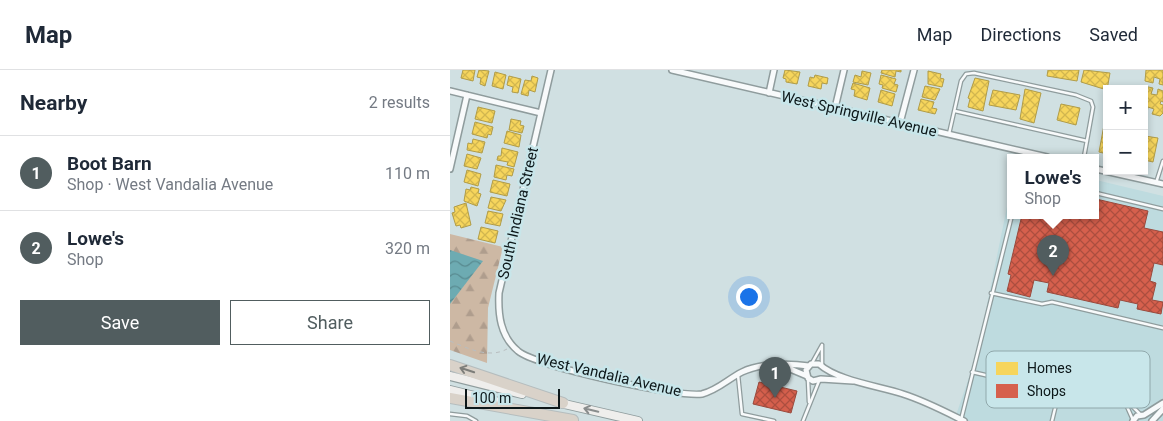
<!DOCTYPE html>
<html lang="en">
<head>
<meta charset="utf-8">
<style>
	body { margin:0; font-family:Roboto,sans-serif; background:#f6f6f7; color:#1f2937 }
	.controls { position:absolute; right:15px; top:15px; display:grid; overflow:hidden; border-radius:0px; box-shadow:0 2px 8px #0003 }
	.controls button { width:45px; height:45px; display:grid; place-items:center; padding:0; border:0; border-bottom:1px solid #e0e1e3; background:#fff; color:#1f2937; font:25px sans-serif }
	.scale { position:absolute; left:15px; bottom:12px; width:95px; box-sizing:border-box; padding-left:5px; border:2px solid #0c1719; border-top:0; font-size:14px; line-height:18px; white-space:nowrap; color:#0c1719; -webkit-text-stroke:4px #c8e6ea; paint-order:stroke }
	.you { position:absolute; left:298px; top:226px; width:18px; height:18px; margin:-12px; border:4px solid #fff; border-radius:50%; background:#1a73e8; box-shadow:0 0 0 8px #1a73e833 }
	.badge { display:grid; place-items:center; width:32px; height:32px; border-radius:50%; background:#515d5f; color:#fff; font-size:16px; font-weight:700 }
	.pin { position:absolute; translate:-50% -41px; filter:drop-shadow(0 1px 2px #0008) }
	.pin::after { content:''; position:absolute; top:26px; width:18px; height:15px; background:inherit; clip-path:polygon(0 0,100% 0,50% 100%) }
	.popup { position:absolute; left:557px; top:84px; width:92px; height:65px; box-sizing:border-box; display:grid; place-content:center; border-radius:0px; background:#fff; filter:drop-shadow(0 1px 4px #0005); font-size:16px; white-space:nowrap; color:#747a83 }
	.popup b { font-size:19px; color:#1f2937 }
	.popup::after { content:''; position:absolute; left:50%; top:100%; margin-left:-10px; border:10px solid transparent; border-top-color:#fff }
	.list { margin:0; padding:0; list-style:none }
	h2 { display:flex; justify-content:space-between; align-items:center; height:65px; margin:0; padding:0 20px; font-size:21px }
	h2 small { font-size:16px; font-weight:400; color:#747a83 }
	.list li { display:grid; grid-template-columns:32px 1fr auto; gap:15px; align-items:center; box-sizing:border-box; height:75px; padding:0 20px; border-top:1px solid #e0e1e3 }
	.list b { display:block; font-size:19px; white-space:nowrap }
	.list p { margin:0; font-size:16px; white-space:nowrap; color:#747a83 }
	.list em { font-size:16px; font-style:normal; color:#747a83 }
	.actions { display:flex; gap:10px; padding:15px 20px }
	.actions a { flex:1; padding:11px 0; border:1px solid #515d5f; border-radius:0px; text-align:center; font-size:18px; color:#515d5f }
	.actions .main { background:#515d5f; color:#fff }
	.map { position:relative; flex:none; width:713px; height:351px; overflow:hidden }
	header { display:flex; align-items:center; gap:30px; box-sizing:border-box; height:70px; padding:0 25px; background:#fff; border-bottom:1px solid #e0e1e3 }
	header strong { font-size:24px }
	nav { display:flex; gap:28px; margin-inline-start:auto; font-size:18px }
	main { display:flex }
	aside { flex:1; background:#fff }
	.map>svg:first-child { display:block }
	.built { fill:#bedbdf }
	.forest { fill:url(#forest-firs) }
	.water { fill:url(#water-waves) }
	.homes { fill:url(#homes-cross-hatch); stroke:#b09c48 }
	.shops { fill:url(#shops-cross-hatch); stroke:#994a3d }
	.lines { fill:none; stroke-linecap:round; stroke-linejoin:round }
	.service-casing { stroke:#8f9c9d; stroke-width:5 }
	.minor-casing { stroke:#8f9c9d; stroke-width:8 }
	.secondary-casing { stroke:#8f9c9d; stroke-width:10 }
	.motorway-casing { stroke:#b5bdbe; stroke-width:12 }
	.path { stroke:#b9bec0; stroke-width:1; stroke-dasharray:4 4; stroke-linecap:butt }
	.service { stroke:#f8fafb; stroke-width:2.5 }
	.minor { stroke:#f8fafb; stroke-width:5 }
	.secondary { stroke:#efeeec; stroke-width:8 }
	.motorway { stroke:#d9d2c9; stroke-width:10 }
	.oneway { stroke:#7d7e7a }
	.oneway2 { stroke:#898d8d }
	.labels { text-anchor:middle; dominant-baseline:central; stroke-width:5; stroke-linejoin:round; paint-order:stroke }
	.street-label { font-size:15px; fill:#0c1719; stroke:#c8e6ea }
	.key { fill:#c8e6ea; stroke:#90a8ab; stroke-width:1 }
	.key-label { font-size:14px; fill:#0c1719 }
</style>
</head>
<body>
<header>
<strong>Map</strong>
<nav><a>Map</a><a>Directions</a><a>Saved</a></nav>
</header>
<main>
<aside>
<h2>Nearby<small>2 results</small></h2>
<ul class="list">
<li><span class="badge">1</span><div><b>Boot Barn</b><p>Shop · West Vandalia Avenue</p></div><em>110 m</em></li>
<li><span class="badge">2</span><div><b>Lowe's</b><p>Shop</p></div><em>320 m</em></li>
</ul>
<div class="actions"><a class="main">Save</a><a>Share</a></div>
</aside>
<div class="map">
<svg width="713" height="351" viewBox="0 0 713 351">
	<defs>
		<pattern id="forest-firs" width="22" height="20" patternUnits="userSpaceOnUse" patternTransform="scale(1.25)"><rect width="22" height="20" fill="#cdb8a4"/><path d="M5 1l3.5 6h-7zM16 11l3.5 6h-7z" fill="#af9d8d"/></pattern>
		<pattern id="water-waves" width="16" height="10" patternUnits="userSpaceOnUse" patternTransform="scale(1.25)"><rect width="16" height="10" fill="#6dabb2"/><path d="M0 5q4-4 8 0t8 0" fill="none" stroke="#588a90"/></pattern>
		<pattern id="homes-cross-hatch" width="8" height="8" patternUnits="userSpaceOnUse" patternTransform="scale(1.25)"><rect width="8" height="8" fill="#f6d55c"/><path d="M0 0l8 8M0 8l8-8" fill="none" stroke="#d2b64f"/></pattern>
		<pattern id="shops-cross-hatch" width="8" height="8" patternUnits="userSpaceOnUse" patternTransform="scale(1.25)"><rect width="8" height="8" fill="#d6604d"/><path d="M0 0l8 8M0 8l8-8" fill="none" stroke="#ac4e3f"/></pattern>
	</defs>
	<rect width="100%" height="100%" fill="#d0e0e2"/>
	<!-- built -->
	<path class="built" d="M 646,110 L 713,126 L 713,351 L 504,351 L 527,284 L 560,122 L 560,145 L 646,145 Z"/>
	<!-- forest -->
	<path class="forest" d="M 0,164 L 53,177 L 38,238 L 37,293 L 0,280 Z"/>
	<!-- water -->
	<path class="water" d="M 0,180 L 33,191 L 0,234 Z"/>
	<!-- homes -->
	<path class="homes" d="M 13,0 L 25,0 L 23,11 L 11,8 Z
		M 29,0 L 39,1 L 35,16 L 30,14 L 31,8 L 27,7 Z
		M 335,0 L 350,2 L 347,14 L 336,12 L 336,9 L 333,8 Z
		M 432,0 L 451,0 L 451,2 L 446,1 L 445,7 L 431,3 Z
		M 598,0 L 629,0 L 627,11 L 597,6 Z
		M 634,0 L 660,3 L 657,20 L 631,12 Z
		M 696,0 L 713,0 L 713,15 L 709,14 L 710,9 L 704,7 L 703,13 L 695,11 Z
		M 412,1 L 421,3 L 418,15 L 403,12 L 405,5 L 411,7 Z
		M 478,1 L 491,4 L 490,8 L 494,9 L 492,17 L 478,14 Z
		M 45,2 L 56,5 L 53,19 L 42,16 Z
		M 365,5 L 378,8 L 377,14 L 372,13 L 371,19 L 358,16 L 360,7 L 364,8 Z
		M 431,5 L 446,9 L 444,14 L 448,15 L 446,22 L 432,18 L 433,15 L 429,14 Z
		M 59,6 L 71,9 L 68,23 L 62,22 L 63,17 L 57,15 Z
		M 82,6 L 88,8 L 85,22 L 79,20 L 78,26 L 71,24 L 75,10 L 81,11 Z
		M 525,8 L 539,11 L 533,41 L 518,37 L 520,29 L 518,28 Z
		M 403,13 L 420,18 L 417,30 L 404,26 L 405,20 L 401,19 Z
		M 475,16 L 490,19 L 485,30 L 472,27 Z
		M 694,16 L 703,18 L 701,24 L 707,25 L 708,19 L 713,21 L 713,32 L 711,31 L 710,34 L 713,35 L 713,43 L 710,46 L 702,44 L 704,39 L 698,37 L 697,43 L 694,42 Z
		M 575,19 L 591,23 L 584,53 L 570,49 Z
		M 431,20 L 445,24 L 442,36 L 428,32 Z
		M 543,20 L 570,25 L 566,40 L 539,35 Z
		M 471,29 L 484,32 L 482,38 L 487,39 L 485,44 L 468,40 Z
		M 611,34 L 630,38 L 626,55 L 607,50 Z
		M 28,37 L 45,41 L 42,53 L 25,49 Z
		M 61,49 L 71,51 L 70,55 L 74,56 L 72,63 L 59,60 Z
		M 25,52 L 43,57 L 41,65 L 38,64 L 37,68 L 22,64 Z
		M 654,55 L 657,56 L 657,84 L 649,82 Z
		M 57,61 L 71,65 L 69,77 L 54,73 Z
		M 695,66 L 708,68 L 703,92 L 694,90 L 694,80 L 696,80 L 697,76 L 694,76 Z
		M 23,69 L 35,72 L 32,83 L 17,80 L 18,73 L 22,74 Z
		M 52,78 L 68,82 L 64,97 L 57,95 L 58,92 L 47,90 L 48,86 L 51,86 Z
		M 17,84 L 31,88 L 27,99 L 14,96 Z
		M 46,95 L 64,99 L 62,106 L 57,105 L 56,110 L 44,107 Z
		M 17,100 L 31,104 L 28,116 L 14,112 Z
		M 43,110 L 60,114 L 57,126 L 40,122 Z
		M 21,117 L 29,119 L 28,123 L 31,124 L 27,136 L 14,131 L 16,119 L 20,120 Z
		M 41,127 L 56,130 L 51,141 L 38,138 Z
		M 16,133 L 21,155 L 11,158 L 10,155 L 6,156 L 2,143 L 5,142 L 4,137 Z
		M 38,141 L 53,144 L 50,156 L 35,153 Z
		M 31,157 L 48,161 L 45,173 L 28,169 Z"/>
	<!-- shops -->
	<path class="shops" d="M 646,129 L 698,141 L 694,158 L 713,162 L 713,195 L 704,193 L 700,211 L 706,213 L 702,230 L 713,232 L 711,244 L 687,239 L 688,234 L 670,230 L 668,238 L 597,222 L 599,213 L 584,210 L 580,227 L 557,221 L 561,205 L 558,204 L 572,145 L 646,145 Z
		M 309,312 L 347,321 L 341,343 L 303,334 Z"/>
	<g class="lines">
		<defs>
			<path id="service" d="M 505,41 L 637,71
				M 499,64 L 511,11 L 516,4 L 524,3 L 626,25 L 641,31 L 643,37 L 634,87
				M 706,113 L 713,91
				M 646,123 L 713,139
				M 541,223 L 592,234 L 602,232 L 713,258
				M 362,293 L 372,275
				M 372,295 L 372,275
				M 522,302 L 657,333 L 679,333 L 691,345
				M 288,305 L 292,344 L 324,351
				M 358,310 L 359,332
				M 675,332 L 683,350
				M 0,344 L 17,346 L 26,351
				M 511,350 L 562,145
				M 353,351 L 369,311
				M 602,351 L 609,322"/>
			<path id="minor" d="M 101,0 L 49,223 C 48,244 50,266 68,281 C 85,296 229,328 252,324 C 268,320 278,309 292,302 C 310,293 339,293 359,296
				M 222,0 L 597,87
				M 0,21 L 91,43
				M 319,23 L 324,0
				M 385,38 L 394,0
				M 450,53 L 464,0
				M 0,99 L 17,25
				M 646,99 L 713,114
				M 333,296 L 357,306
				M 403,311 L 371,309 L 363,311 L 358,308 L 356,300 L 361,294 L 369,294 C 388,311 429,316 453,324 C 475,331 494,341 514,351
				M 683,351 L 687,346 L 694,345 L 713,333
				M 702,351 L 713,339"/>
			<path id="secondary" d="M 0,306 L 72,324
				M 0,320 L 49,332
				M 110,333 L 188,351"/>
			<path id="motorway" d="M 0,295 L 113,333
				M 0,328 L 123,350"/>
		</defs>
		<!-- service casing -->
		<use href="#service" class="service-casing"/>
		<!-- minor casing -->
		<use href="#minor" class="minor-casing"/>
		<!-- secondary casing -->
		<use href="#secondary" class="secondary-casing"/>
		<!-- motorway casing -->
		<use href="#motorway" class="motorway-casing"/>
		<!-- path -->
		<path class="path" d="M 0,271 C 17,278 39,289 57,279"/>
		<!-- service -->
		<use href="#service" class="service"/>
		<!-- minor -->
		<use href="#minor" class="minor"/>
		<!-- secondary -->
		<use href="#secondary" class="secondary"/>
		<!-- motorway -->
		<use href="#motorway" class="motorway"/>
	</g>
	<!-- one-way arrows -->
	<defs><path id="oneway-shaft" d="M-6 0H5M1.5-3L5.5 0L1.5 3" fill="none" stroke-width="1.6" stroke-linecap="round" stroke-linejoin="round" transform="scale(1.25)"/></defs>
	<use class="oneway" href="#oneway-shaft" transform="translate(17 300) rotate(-162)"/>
	<use class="oneway2" href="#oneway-shaft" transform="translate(141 340) rotate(-167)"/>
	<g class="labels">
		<!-- street labels -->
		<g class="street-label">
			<text transform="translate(409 44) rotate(13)">West Springville Avenue</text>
			<text transform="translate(68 143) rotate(-77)">South Indiana Street</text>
			<text transform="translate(159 305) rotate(13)">West Vandalia Avenue</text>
		</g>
	</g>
	<!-- legend -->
	<rect x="536" y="281" width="164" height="57" rx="8" class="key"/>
	<rect x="546" y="292" width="22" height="13" fill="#f6d55c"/>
	<rect x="546" y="314" width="22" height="14" fill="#d6604d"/>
	<g class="key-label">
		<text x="577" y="303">Homes</text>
		<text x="577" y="326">Shops</text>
	</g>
</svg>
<div class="controls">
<button>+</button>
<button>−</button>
</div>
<div class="scale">100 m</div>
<div class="you"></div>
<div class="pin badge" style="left:325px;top:328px">1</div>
<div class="pin badge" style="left:603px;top:206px">2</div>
<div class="popup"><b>Lowe's</b>Shop</div>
</div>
</main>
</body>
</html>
